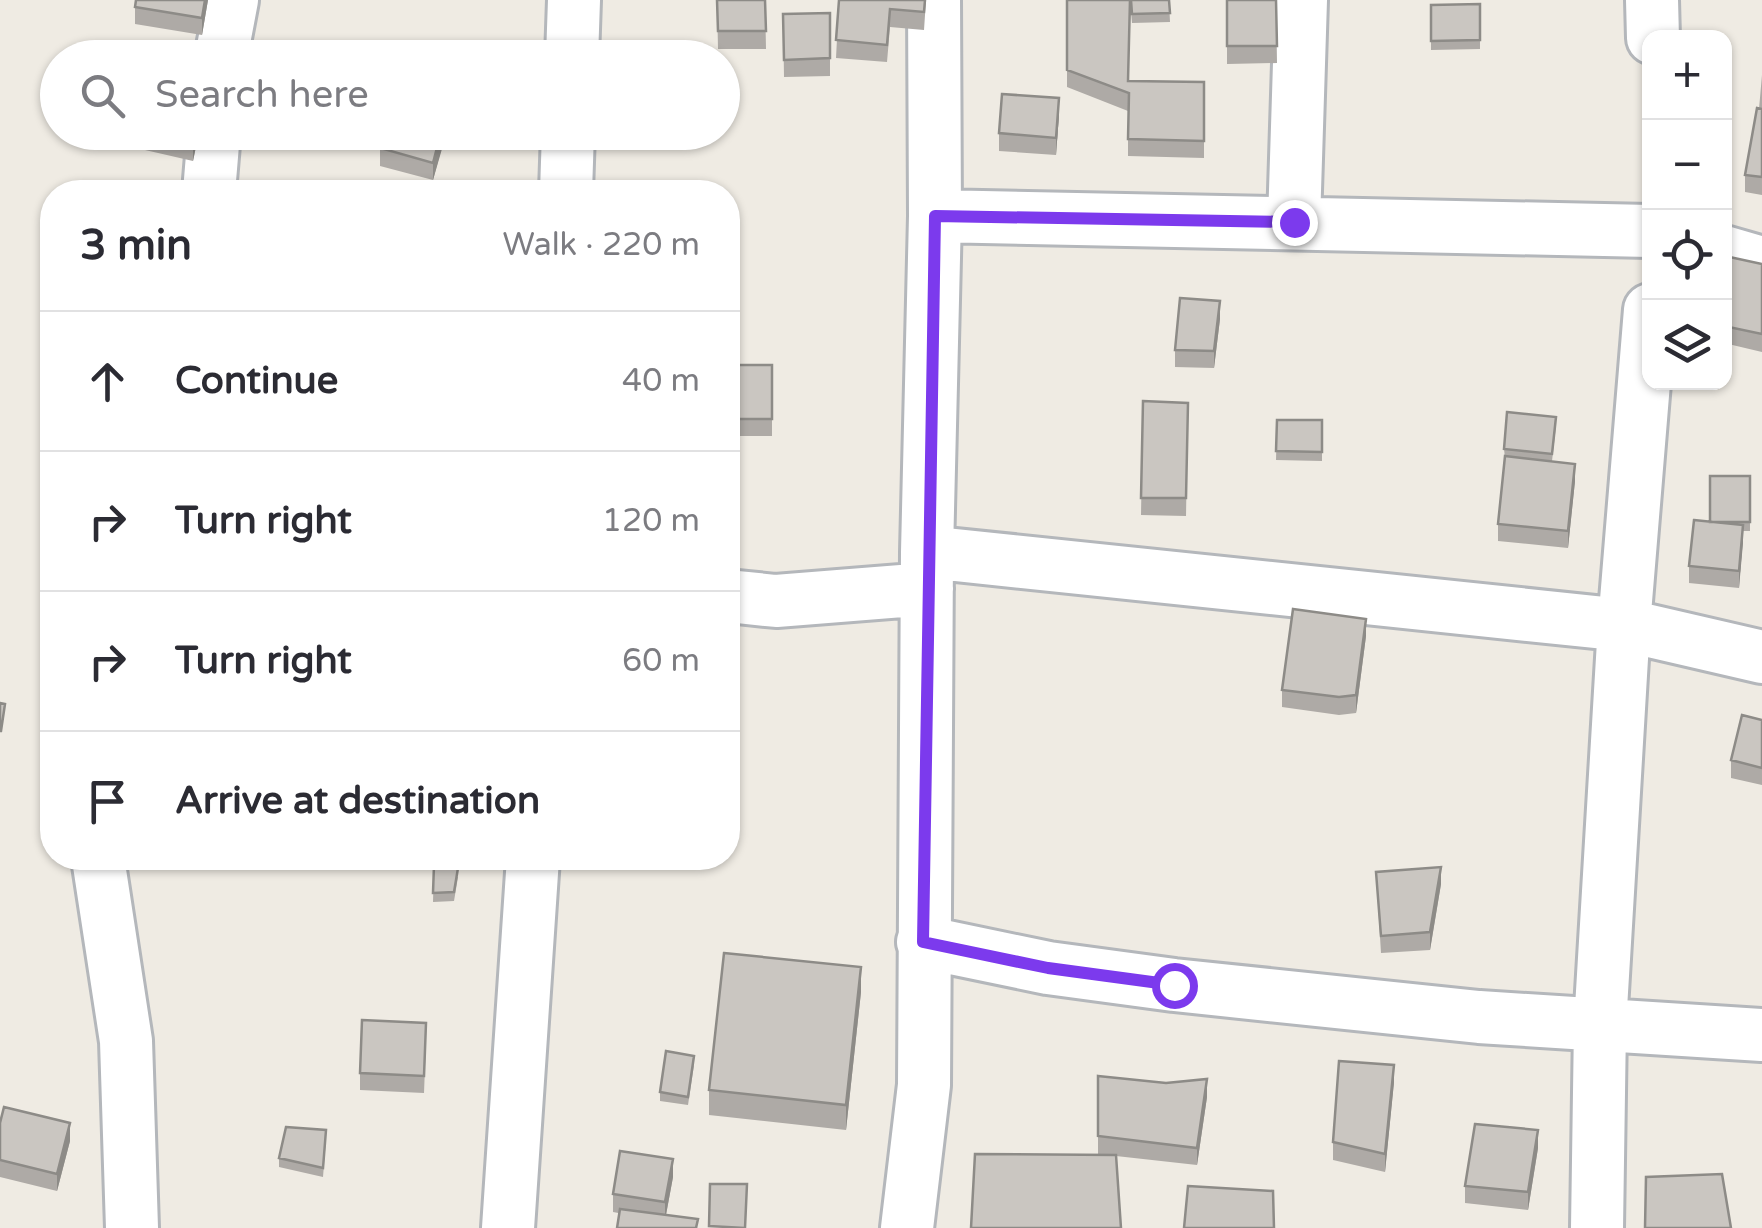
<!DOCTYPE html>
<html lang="en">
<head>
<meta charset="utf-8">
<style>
	body { margin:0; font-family:"Varela Round",sans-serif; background:#f2f2f3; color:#2b2b33 }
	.controls { position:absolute; right:30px; top:30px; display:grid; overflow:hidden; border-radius:20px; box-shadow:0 2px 8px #0004 }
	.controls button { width:90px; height:90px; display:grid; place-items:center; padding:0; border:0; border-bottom:2px solid #e1e1e2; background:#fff; color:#2b2b33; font:50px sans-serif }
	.stop { position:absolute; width:30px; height:30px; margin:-22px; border:8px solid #7c3aed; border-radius:50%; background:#fff }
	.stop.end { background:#7c3aed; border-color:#fff; box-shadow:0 2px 10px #0008 }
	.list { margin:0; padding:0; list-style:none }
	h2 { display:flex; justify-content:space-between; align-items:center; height:130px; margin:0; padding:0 40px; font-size:42px }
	h2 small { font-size:32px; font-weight:400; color:#7c7c81 }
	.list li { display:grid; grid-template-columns:65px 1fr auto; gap:30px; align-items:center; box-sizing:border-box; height:140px; padding:0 40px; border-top:2px solid #e1e1e2 }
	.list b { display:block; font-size:38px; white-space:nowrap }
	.list em { font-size:32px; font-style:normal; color:#7c7c81 }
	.icon { flex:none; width:55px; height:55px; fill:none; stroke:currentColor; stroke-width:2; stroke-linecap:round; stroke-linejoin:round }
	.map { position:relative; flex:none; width:1762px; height:1228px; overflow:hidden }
	.search { position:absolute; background:#fff; box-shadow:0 2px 8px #0004; left:40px; top:40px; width:700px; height:110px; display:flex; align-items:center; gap:25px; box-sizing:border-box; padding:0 35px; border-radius:55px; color:#7c7c81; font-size:38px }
	.panel { position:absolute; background:#fff; box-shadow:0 2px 8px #0004; left:40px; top:180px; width:700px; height:690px; border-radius:40px }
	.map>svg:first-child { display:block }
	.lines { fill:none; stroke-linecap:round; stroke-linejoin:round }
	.minor-casing { stroke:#b4b7bb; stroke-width:58 }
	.minor { stroke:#fff; stroke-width:52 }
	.wall { fill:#aeaaa6 }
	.shaded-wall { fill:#8d8b87 }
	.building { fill:#cac6c1; stroke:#8d8b87; stroke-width:2.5 }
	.route { stroke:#7c3aed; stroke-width:12 }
</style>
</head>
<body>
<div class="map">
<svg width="1762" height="1228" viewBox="0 0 1762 1228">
	<rect width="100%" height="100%" fill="#efebe3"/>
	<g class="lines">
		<defs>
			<path id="minor" d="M 1652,0 L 1653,38
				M 221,58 L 232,0
				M 572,58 L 574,0
				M 209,192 L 214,132
				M 566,192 L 568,132
				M 935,216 L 1650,231
				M 1294,222 L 1301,0
				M 1724,252 L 1762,263
				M 927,552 L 1624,625 L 1762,657
				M 728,596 L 776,601 L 927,589
				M 98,858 L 126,1041 L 132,1228
				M 923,942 L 1048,968 L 1174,985 L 1479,1017 L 1762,1035
				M 508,1228 L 533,858
				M 907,1228 L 924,1085 L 927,552 L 935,216 L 934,0
				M 1597,1228 L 1600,1025 L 1624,625 L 1650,310"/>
		</defs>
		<!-- minor casing -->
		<use href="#minor" class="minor-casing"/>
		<!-- minor -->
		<use href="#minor" class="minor"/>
	</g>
	<!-- wall -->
	<path class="wall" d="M 208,0 L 202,35 L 135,24 L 135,7 Z
		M 717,0 L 765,0 L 766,49 L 718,49 Z
		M 839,0 L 926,0 L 924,30 L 890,27 L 887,62 L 836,58 Z
		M 1067,0 L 1169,0 L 1170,22 L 1132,23 L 1130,0 L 1128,81 L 1204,82 L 1204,158 L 1128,156 L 1128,111 L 1067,87 Z
		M 1227,0 L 1276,0 L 1277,63 L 1227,64 Z
		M 1480,4 L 1480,49 L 1431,50 L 1431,5 Z
		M 830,13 L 830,76 L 784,77 L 783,14 Z
		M 1762,75 L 1762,195 L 1745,192 L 1745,175 L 1759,109 Z
		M 1059,115 L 1056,155 L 999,151 L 999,133 Z
		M 199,132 L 193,161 L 145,150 L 145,133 Z
		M 446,132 L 433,180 L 380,166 L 380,148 Z
		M 1724,260 L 1762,264 L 1762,352 L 1724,343 Z
		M 1220,319 L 1214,368 L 1175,367 L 1175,350 Z
		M 728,365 L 772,365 L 772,436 L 728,436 Z
		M 1143,401 L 1188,403 L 1186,516 L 1141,515 Z
		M 1277,420 L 1322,420 L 1322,461 L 1276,460 Z
		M 1556,426 L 1552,461 L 1575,481 L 1568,548 L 1498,541 L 1498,524 L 1505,458 L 1504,449 Z
		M 1750,476 L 1750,531 L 1743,531 L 1739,588 L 1689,583 L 1689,566 L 1710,522 Z
		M 1366,636 L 1356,713 L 1339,715 L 1282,707 L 1282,690 Z
		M 1762,720 L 1762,785 L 1731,778 L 1731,760 Z
		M 262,858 L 297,858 L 294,869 L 262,861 Z
		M 434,865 L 458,877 L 454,901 L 433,902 Z
		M 1376,872 L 1441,884 L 1430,950 L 1381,953 Z
		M 861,992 L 846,1130 L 709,1115 L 709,1090 Z
		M 426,1041 L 424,1093 L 360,1090 L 360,1073 Z
		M 694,1065 L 688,1105 L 660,1101 L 660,1092 Z
		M 1098,1076 L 1207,1097 L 1197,1165 L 1098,1154 Z
		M 1394,1082 L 1385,1172 L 1333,1160 L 1333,1142 Z
		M 0,1123 L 70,1141 L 57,1191 L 0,1177 Z
		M 326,1139 L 323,1177 L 279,1167 L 279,1158 Z
		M 1538,1148 L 1528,1210 L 1465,1203 L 1465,1186 Z
		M 673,1177 L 666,1215 L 698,1228 L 613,1212 L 613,1194 Z"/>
	<!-- shaded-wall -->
	<path class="shaded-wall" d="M 205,0 L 208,0 L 202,35 L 202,18 Z
		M 1059,98 L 1059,115 L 1056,155 L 1056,138 Z
		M 195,132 L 199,132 L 193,161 L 193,143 Z
		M 441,132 L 446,132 L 446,135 L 433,180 L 433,163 Z
		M 1220,301 L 1220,319 L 1214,368 L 1214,351 Z
		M 1575,464 L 1575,481 L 1568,548 L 1568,531 Z
		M 1743,525 L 1743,543 L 1739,588 L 1739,571 Z
		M 1366,619 L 1366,636 L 1356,713 L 1356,695 Z
		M 1441,867 L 1441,884 L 1430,950 L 1430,932 Z
		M 861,967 L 861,992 L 846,1130 L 846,1105 Z
		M 1394,1065 L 1394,1082 L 1385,1172 L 1385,1154 Z
		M 1207,1079 L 1207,1097 L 1197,1165 L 1197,1148 Z
		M 70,1123 L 70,1141 L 57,1191 L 57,1174 Z
		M 1538,1130 L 1538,1148 L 1528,1210 L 1528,1192 Z
		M 673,1159 L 673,1177 L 665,1220 L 665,1202 Z"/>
	<!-- building -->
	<path class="building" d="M 136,0 L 205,0 L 202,18 L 135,7 Z
		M 717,0 L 765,0 L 766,31 L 718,31 Z
		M 839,0 L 925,0 L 924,12 L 890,9 L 887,45 L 836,40 Z
		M 1067,0 L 1130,0 L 1128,81 L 1204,82 L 1204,141 L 1128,139 L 1129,93 L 1067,70 Z
		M 1131,0 L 1169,0 L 1170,13 L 1132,14 Z
		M 1227,0 L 1276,0 L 1277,46 L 1227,46 Z
		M 1480,4 L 1480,40 L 1431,41 L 1431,5 Z
		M 830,13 L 830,58 L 784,60 L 783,14 Z
		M 1002,94 L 1059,98 L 1056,138 L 999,133 Z
		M 1757,108 L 1762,109 L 1762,177 L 1745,175 Z
		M 145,132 L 195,132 L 193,143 Z
		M 385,132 L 441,132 L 433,163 L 380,148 Z
		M 1725,256 L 1762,264 L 1762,334 L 1724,326 Z
		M 1180,298 L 1220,301 L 1214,351 L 1175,350 Z
		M 728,365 L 772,365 L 772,419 L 728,419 Z
		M 1143,401 L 1188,403 L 1186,498 L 1141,498 Z
		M 1507,412 L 1556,417 L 1552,454 L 1504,449 Z
		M 1277,420 L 1322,420 L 1322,452 L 1276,451 Z
		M 1505,456 L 1575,464 L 1568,531 L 1498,524 Z
		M 1710,476 L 1750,476 L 1750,522 L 1710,522 Z
		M 1694,520 L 1743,525 L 1739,571 L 1689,566 Z
		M 1293,609 L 1366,619 L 1356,695 L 1339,697 L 1282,690 Z
		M 0,703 L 5,704 L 1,731 L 0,731 Z
		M 1742,715 L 1762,720 L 1762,768 L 1731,760 Z
		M 434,865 L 458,868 L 454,892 L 433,893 Z
		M 1441,867 L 1430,932 L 1381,936 L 1376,872 Z
		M 724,953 L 861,967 L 846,1105 L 709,1090 Z
		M 362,1020 L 426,1023 L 424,1076 L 360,1073 Z
		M 666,1051 L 694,1056 L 688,1097 L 660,1092 Z
		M 1339,1061 L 1394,1065 L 1385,1154 L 1333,1142 Z
		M 1098,1076 L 1166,1083 L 1207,1079 L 1197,1148 L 1098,1136 Z
		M 4,1107 L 70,1123 L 57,1174 L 0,1160 L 0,1123 Z
		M 1475,1124 L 1538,1130 L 1528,1192 L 1465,1186 Z
		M 286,1127 L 326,1130 L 323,1168 L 279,1158 Z
		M 620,1151 L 673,1159 L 665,1202 L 613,1194 Z
		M 975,1154 L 1116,1155 L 1121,1228 L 971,1228 Z
		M 1722,1174 L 1731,1228 L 1645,1228 L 1646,1177 Z
		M 710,1184 L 747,1184 L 745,1228 L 709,1226 Z
		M 1188,1186 L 1273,1191 L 1274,1228 L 1184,1228 Z
		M 620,1209 L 698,1219 L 696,1228 L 617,1228 Z"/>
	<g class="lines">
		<!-- route -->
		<path class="route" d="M 1174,985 L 1048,968 L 923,942 L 935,216 L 1294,222"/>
	</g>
</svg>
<div class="controls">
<button>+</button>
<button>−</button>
<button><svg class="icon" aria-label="locate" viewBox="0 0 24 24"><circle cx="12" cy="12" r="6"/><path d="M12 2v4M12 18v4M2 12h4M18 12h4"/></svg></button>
<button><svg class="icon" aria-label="layers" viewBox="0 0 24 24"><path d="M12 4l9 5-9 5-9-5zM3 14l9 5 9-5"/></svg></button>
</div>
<div class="stop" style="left:1174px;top:985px"></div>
<div class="stop end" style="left:1294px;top:222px"></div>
<div class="search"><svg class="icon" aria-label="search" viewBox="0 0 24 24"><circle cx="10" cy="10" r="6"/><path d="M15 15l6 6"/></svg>Search here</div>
<section class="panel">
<h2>3 min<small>Walk · 220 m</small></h2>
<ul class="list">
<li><svg class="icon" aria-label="ahead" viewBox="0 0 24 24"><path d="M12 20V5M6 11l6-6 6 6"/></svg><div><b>Continue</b></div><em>40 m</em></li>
<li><svg class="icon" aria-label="right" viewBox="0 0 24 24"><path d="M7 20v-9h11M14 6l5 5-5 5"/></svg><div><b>Turn right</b></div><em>120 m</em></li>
<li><svg class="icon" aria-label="right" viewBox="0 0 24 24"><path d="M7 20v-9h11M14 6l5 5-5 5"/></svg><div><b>Turn right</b></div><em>60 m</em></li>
<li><svg class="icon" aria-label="arrive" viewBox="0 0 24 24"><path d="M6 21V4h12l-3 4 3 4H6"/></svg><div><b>Arrive at destination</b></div></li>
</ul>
</section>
</div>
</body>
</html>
